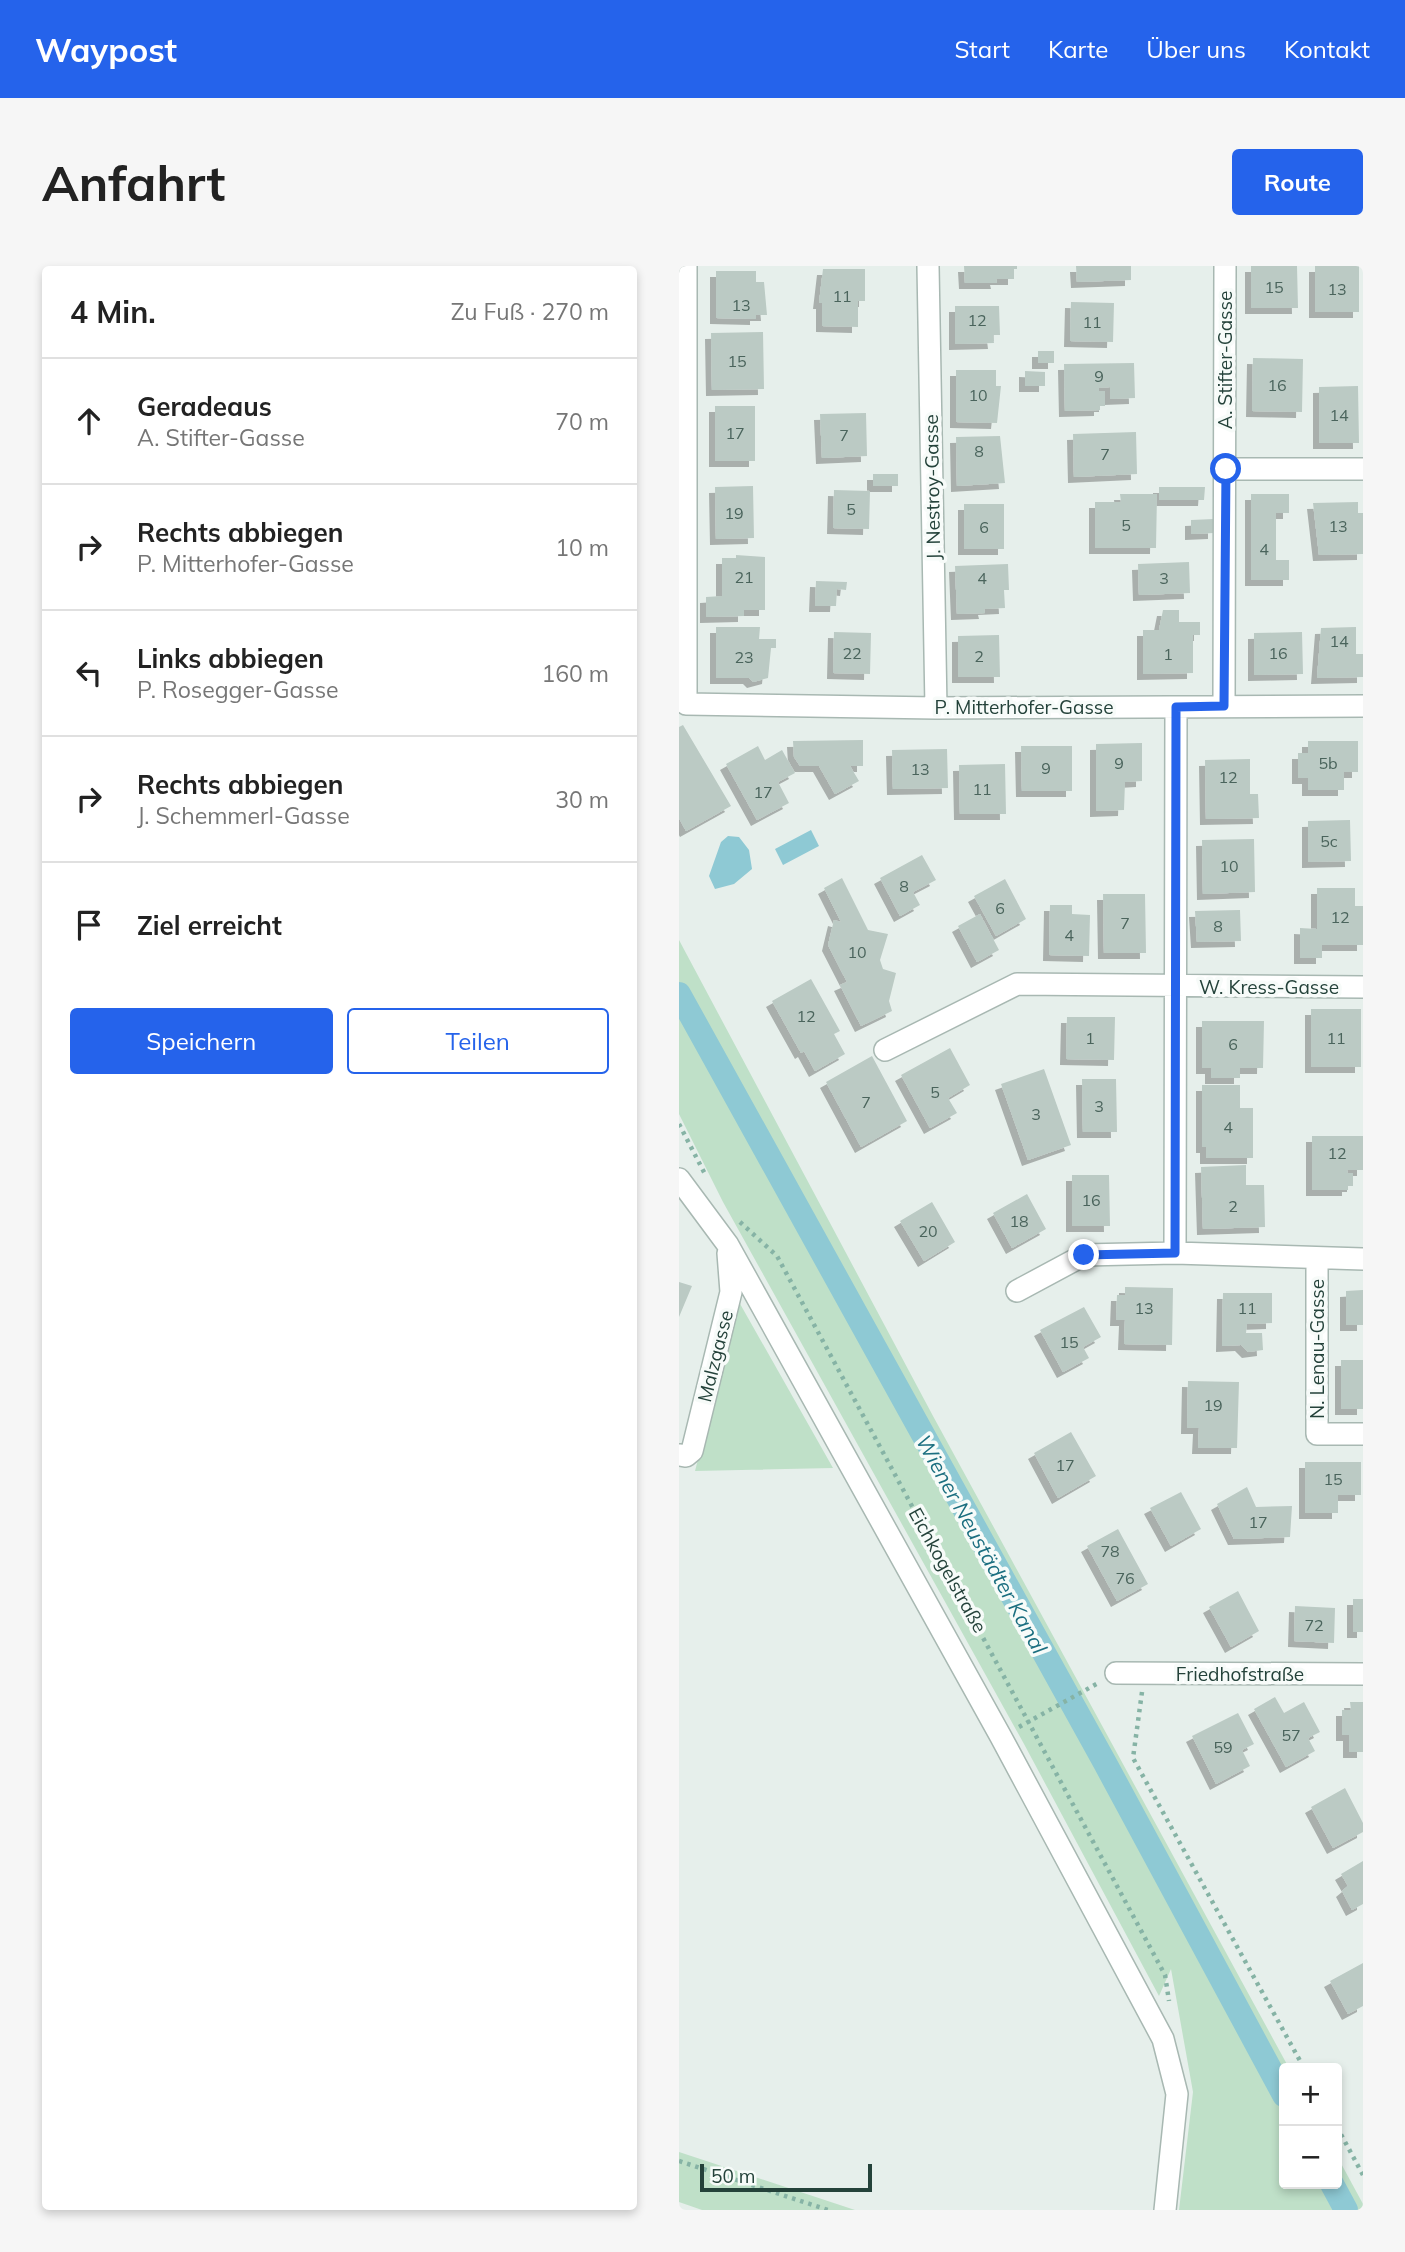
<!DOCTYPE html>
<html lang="de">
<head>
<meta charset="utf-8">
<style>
	body { margin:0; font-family:Mulish,sans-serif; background:#f6f6f6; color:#222 }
	.controls { position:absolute; right:21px; bottom:21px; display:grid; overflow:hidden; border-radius:7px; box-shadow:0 4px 10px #0003 }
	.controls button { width:63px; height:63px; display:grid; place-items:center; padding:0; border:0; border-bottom:2px solid #e0e0e0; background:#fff; color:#222; font:35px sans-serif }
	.scale { position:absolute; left:21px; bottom:18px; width:172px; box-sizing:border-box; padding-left:7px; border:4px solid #24423a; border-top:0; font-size:19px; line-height:24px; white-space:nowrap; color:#24423a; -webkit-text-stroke:5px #f7fbf9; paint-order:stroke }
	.stop { position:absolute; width:21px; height:21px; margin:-16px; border:5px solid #2563eb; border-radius:50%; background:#fff }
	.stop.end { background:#2563eb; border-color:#fff; box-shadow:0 2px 7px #0008 }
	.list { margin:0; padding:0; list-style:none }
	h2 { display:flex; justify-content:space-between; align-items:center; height:91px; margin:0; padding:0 28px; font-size:30px }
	h2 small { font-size:23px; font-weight:400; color:#767676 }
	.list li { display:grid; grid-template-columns:46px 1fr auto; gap:21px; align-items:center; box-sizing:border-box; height:126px; padding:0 28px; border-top:2px solid #e0e0e0 }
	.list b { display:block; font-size:26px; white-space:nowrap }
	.list p { margin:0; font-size:23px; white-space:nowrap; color:#767676 }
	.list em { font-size:23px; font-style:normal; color:#767676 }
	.actions { display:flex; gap:14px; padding:21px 28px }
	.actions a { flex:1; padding:16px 0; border:2px solid #2563eb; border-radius:7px; text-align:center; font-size:24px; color:#2563eb }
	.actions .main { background:#2563eb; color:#fff }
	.icon { flex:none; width:38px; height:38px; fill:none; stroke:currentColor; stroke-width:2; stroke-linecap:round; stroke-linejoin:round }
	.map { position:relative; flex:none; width:684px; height:1944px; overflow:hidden; border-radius:7px }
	header { display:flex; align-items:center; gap:42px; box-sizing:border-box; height:98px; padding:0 35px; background:#2563eb; color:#fff }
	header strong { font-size:33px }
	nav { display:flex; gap:38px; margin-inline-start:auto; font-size:24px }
	.intro { display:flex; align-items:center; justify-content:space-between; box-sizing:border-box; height:168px; padding:0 42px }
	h1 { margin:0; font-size:49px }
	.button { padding:18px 32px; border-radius:7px; background:#2563eb; color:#fff; font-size:24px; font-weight:700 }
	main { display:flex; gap:42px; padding:0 42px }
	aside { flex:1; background:#fff; border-radius:7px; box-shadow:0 4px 10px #0003 }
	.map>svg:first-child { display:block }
	.green { fill:#bfe0c8 }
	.water { fill:#8ec9d4 }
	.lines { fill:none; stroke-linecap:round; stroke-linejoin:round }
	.canal { stroke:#8ec9d4; stroke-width:24 }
	.building { fill:#bbcac4; filter:url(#shadow) }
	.street-casing { stroke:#a8b8b2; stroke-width:24 }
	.path { stroke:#86b3a5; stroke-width:4.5; stroke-dasharray:3.5 5; stroke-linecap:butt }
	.street { stroke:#fff; stroke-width:21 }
	.route { stroke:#2563eb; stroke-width:9 }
	.labels { text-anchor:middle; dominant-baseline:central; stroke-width:7; stroke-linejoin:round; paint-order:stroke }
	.number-label { font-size:16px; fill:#4a645c }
	.street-label { font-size:19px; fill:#24423a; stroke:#f7fbf9 }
	.water-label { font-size:21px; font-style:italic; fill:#1c6f80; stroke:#f7fbf9 }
</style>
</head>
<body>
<header>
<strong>Waypost</strong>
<nav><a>Start</a><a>Karte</a><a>Über uns</a><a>Kontakt</a></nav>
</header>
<div class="intro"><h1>Anfahrt</h1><a class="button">Route</a></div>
<main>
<aside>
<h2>4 Min.<small>Zu Fuß · 270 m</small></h2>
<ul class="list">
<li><svg class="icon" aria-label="ahead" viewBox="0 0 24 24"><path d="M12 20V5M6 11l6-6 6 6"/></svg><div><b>Geradeaus</b><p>A. Stifter-Gasse</p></div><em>70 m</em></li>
<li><svg class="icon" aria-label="right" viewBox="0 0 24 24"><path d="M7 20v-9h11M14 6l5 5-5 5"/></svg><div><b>Rechts abbiegen</b><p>P. Mitterhofer-Gasse</p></div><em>10 m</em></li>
<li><svg class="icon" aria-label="left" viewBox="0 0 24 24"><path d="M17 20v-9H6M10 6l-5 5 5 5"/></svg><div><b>Links abbiegen</b><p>P. Rosegger-Gasse</p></div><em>160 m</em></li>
<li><svg class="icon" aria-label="right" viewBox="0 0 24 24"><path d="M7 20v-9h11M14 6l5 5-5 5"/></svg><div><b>Rechts abbiegen</b><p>J. Schemmerl-Gasse</p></div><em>30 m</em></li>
<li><svg class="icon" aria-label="arrive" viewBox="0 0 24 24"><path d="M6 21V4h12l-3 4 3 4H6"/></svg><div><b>Ziel erreicht</b></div></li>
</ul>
<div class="actions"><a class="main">Speichern</a><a>Teilen</a></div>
</aside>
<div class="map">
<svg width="684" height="1944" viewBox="0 0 684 1944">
	<defs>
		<filter id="shadow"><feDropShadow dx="-6" dy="6" stdDeviation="0" flood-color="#0004"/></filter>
	</defs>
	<rect width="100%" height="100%" fill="#e6efeb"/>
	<!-- green -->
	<path class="green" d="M 0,674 L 254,1150 L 610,1802 L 605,1802 L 605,1918 L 658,1918 L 658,1890 L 684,1938 L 684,1944 L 500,1944 L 514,1826 L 492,1703 L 480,1730 L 345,1478 L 44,936 L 0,848 Z
		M 60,1036 L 154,1202 L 16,1205 Z
		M 0,1886 L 176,1944 L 23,1944 L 0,1936 Z"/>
	<!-- water -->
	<path class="water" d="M 132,564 L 140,580 L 104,599 L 96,583 Z
		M 49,570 L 60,571 L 70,584 L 73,603 L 55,618 L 36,623 L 30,610 L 42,576 Z"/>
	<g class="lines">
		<!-- canal -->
		<path class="canal" d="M 0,728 L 426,1497 L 605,1829
			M 653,1918 L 667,1944"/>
	</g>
	<!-- building -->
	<path class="building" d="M 285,0 L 338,0 L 338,3 L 335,3 L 335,13 L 317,13 L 318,17 L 286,17 Z
		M 397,0 L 452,0 L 452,14 L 398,16 Z
		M 572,0 L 618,0 L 619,42 L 572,42 Z
		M 636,0 L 680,0 L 680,46 L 636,46 Z
		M 144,3 L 186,3 L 186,35 L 179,35 L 179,61 L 143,60 L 143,37 L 140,37 Z
		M 37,5 L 77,5 L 77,16 L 85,16 L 88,49 L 77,49 L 77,53 L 37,52 Z
		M 392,36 L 435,37 L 434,76 L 391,75 Z
		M 276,40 L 320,40 L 321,69 L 314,69 L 315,77 L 276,78 Z
		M 84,66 L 85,123 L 33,124 L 32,67 Z
		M 359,85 L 375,85 L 375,97 L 359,97 Z
		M 574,92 L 624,93 L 623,146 L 573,145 Z
		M 455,97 L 456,132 L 431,133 L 431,121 L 420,122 L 420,125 L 426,125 L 426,140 L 421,140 L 421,144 L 386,145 L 385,98 Z
		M 277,104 L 317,104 L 317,120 L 322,120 L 318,157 L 277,156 Z
		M 346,105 L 366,106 L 366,120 L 346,120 Z
		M 679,120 L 680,177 L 640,177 L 640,121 Z
		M 36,140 L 76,140 L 76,195 L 36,195 Z
		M 187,147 L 188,190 L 143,192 L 141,148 Z
		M 457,166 L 458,208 L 395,211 L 394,168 Z
		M 321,170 L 326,217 L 278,220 L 277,171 Z
		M 194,208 L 219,208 L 219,220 L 194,220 Z
		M 74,220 L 75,272 L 37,273 L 36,221 Z
		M 480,221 L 526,221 L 525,234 L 480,234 Z
		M 155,224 L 191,225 L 190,263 L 154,262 Z
		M 441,228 L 478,228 L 477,282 L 416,282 L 416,236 L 442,236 Z
		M 572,228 L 610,228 L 610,247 L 597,247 L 597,294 L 610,294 L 610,314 L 572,314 Z
		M 679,236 L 679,247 L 684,247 L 684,288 L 640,289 L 634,237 Z
		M 285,238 L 325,238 L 325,283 L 285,283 Z
		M 535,253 L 535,267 L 512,268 L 512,254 Z
		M 57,289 L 86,291 L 86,344 L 65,344 L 65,350 L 27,351 L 27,331 L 43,330 L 43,292 L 57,292 Z
		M 510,296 L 511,327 L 460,329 L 459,298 Z
		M 329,298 L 330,324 L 325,324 L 326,342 L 305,343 L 306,347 L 278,348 L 276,300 Z
		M 137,315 L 168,316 L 167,324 L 158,323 L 157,340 L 136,340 Z
		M 484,344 L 500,344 L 500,356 L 521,356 L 521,369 L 514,369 L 514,407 L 464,408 L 464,364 L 480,364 Z
		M 37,361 L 81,361 L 80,373 L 97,373 L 97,382 L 92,382 L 89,412 L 74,416 L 70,412 L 37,412 Z
		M 677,361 L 677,388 L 684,388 L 684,411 L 638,412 L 642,362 Z
		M 155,366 L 192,367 L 191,408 L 154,407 Z
		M 623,366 L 624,408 L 575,409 L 575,367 Z
		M 320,369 L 321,411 L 279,411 L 279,370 Z
		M 4,459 L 52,540 L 7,565 L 0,552 L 0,461 Z
		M 184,474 L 184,500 L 171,500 L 180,515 L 156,528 L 140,500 L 121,500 L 115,491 L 114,475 Z
		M 629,475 L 679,475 L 679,506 L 665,506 L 665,524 L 629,524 L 629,512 L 619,512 L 619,487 L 629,487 Z
		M 463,477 L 463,515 L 446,516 L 445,544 L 417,545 L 417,478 Z
		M 79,480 L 86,494 L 103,484 L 116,507 L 99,516 L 110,537 L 78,554 L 47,498 Z
		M 342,480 L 393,480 L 393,525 L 343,525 Z
		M 268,483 L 269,522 L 214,523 L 213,484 Z
		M 571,493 L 571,528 L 579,528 L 580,552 L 527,553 L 526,494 Z
		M 326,498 L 327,548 L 281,548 L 280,499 Z
		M 671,554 L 672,595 L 629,596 L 629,555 Z
		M 575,573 L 576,626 L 524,628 L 523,574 Z
		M 243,589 L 257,614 L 234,626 L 241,639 L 221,650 L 201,612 Z
		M 163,612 L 189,664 L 209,668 L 201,694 L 204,703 L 217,707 L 210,735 L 213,745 L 182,760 L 161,719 L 168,716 L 149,679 L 155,654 L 162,656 L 145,622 Z
		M 326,613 L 347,653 L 317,670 L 295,630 Z
		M 638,622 L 676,622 L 676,640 L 684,640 L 684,679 L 643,679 L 643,692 L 621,692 L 621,662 L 638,663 Z
		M 424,628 L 466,628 L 467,687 L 425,687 Z
		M 371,639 L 393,639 L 393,648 L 411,649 L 410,690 L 370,689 Z
		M 561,644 L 562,675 L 518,676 L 516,645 Z
		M 301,648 L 320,684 L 298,696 L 279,660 Z
		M 132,713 L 161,765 L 155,768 L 166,788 L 136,805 L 125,785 L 122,787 L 93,735 Z
		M 632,743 L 682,743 L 682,801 L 632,801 Z
		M 388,751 L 436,751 L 435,794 L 387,793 Z
		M 523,755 L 585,755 L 584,802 L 561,802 L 561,812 L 532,812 L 532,802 L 523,802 Z
		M 271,782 L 291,819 L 269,832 L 278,847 L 251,862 L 222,809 Z
		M 193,790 L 228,855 L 182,881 L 147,816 Z
		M 365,803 L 392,879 L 349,894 L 322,818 Z
		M 403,813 L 437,813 L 438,866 L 404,866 Z
		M 523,819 L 561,819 L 561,842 L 574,842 L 574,892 L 527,892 L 527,881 L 523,881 Z
		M 633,870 L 684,870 L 684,904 L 668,904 L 669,907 L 674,907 L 674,920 L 669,920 L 669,924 L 633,924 Z
		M 567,899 L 567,919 L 585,919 L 586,961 L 524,963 L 522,901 Z
		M 393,909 L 430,909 L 431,960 L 393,960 Z
		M 348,928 L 367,963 L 333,982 L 314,947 Z
		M 253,936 L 276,976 L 245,995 L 221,955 Z
		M 0,1016 L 13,1020 L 0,1051 Z
		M 446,1021 L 494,1022 L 493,1079 L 445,1078 L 446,1054 L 437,1054 L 438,1029 L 446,1029 Z
		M 684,1024 L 684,1059 L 667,1059 L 667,1025 Z
		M 544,1027 L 593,1027 L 593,1057 L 568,1058 L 567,1067 L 583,1067 L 584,1084 L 569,1086 L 562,1079 L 543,1080 Z
		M 405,1041 L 422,1071 L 404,1081 L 410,1092 L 384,1106 L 361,1064 Z
		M 662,1094 L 684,1094 L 684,1143 L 662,1143 Z
		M 509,1115 L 560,1116 L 558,1182 L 519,1182 L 520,1162 L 508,1162 Z
		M 392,1166 L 417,1210 L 379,1232 L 355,1187 Z
		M 626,1196 L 682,1196 L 682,1229 L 659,1229 L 659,1247 L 626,1247 Z
		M 568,1221 L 577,1241 L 613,1240 L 611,1271 L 555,1273 L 538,1238 Z
		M 502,1226 L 522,1263 L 492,1280 L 471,1242 Z
		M 439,1263 L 469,1318 L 438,1335 L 408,1280 Z
		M 559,1325 L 580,1365 L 552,1381 L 530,1341 Z
		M 674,1333 L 684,1333 L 684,1366 L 674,1366 Z
		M 616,1340 L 656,1342 L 655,1377 L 615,1375 Z
		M 596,1431 L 605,1447 L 625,1436 L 641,1466 L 629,1472 L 636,1485 L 607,1501 L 575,1443 Z
		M 671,1436 L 684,1436 L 684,1486 L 670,1486 L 670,1469 L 663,1469 L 663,1444 L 672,1444 Z
		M 559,1447 L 575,1478 L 563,1484 L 571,1500 L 537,1518 L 513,1470 Z
		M 666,1522 L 684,1557 L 684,1566 L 654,1582 L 632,1541 Z
		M 684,1595 L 684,1638 L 673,1644 L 663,1625 L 669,1620 L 662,1608 Z
		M 684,1697 L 684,1740 L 669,1748 L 651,1715 Z"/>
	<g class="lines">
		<defs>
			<path id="street" d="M 7,0 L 7,438 L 257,442 L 684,440
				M 249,0 L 257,442
				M 547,203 L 684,203
				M 545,440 L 546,0
				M 206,784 L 338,718 L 684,721
				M 0,913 L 49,979 L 322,1471 L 484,1773 L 498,1828 L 486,1944
				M 496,987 L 497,441
				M 638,993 L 638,1168 L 684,1168
				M 338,1025 L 405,989 L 496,987 L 684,993
				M 0,1189 L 7,1190 L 13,1185 L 52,1026 L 49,987
				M 437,1407 L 684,1408"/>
		</defs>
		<!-- street casing -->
		<use href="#street" class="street-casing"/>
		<!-- path -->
		<path class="path" d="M 0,858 L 27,910
			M 61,956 L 98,990 L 486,1709 L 490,1735
			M 463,1426 L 454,1492 L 625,1802
			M 340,1461 L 421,1416
			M 658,1861 L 684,1909
			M 0,1895 L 149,1944"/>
		<!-- street -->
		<use href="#street" class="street"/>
	</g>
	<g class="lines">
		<!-- route -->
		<path class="route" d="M 405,989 L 496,987 L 497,441 L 545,440 L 547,203"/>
	</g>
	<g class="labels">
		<!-- number labels -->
		<g class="number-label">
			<text x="595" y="21">15</text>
			<text x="658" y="23">13</text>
			<text x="163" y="30">11</text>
			<text x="62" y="39">13</text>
			<text x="298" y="54">12</text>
			<text x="413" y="56">11</text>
			<text x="58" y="95">15</text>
			<text x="420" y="110">9</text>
			<text x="598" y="119">16</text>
			<text x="299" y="129">10</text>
			<text x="660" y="149">14</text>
			<text x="56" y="167">17</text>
			<text x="165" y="169">7</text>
			<text x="300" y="185">8</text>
			<text x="426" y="188">7</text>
			<text x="172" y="243">5</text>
			<text x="55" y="247">19</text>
			<text x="447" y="259">5</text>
			<text x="659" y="260">13</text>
			<text x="305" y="261">6</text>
			<text x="585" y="283">4</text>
			<text x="65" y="311">21</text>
			<text x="303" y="312">4</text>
			<text x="485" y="312">3</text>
			<text x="660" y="375">14</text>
			<text x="173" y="387">22</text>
			<text x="599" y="387">16</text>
			<text x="489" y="388">1</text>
			<text x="300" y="390">2</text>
			<text x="65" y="391">23</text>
			<text x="440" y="497">9</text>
			<text x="649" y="497">5b</text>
			<text x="367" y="502">9</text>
			<text x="241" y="503">13</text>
			<text x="549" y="511">12</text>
			<text x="303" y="523">11</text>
			<text x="84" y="526">17</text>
			<text x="650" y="575">5c</text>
			<text x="550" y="600">10</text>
			<text x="225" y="620">8</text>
			<text x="321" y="642">6</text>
			<text x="661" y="651">12</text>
			<text x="446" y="657">7</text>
			<text x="539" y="660">8</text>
			<text x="390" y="669">4</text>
			<text x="178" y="686">10</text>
			<text x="127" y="750">12</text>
			<text x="411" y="772">1</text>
			<text x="657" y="772">11</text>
			<text x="554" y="778">6</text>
			<text x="256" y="826">5</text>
			<text x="187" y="836">7</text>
			<text x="420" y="840">3</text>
			<text x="357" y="848">3</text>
			<text x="549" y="861">4</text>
			<text x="658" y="887">12</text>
			<text x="412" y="934">16</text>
			<text x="554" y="940">2</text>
			<text x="340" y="955">18</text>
			<text x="249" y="965">20</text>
			<text x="465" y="1042">13</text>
			<text x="568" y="1042">11</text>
			<text x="390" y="1076">15</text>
			<text x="534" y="1139">19</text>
			<text x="386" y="1199">17</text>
			<text x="654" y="1213">15</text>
			<text x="579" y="1256">17</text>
			<text x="431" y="1285">78</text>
			<text x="446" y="1312">76</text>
			<text x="635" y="1359">72</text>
			<text x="612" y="1469">57</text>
			<text x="544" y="1481">59</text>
		</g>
		<!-- street labels -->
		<g class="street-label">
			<text transform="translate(546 94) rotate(-90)">A. Stifter-Gasse</text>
			<text transform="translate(253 221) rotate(-91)">J. Nestroy-Gasse</text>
			<text x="345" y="441">P. Mitterhofer-Gasse</text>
			<text x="590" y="721">W. Kress-Gasse</text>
			<text transform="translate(638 1083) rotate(-90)">N. Lenau-Gasse</text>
			<text transform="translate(36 1090) rotate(-76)">Malzgasse</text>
			<text transform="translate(269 1304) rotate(61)">Eichkogelstraße</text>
			<text x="561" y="1408">Friedhofstraße</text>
		</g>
		<!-- water labels -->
		<g class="water-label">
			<text transform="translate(303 1278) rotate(61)">Wiener Neustädter Kanal</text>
		</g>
	</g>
</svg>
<div class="controls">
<button>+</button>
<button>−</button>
</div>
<div class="scale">50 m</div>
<div class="stop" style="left:547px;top:203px"></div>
<div class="stop end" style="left:405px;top:989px"></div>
</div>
</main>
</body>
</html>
